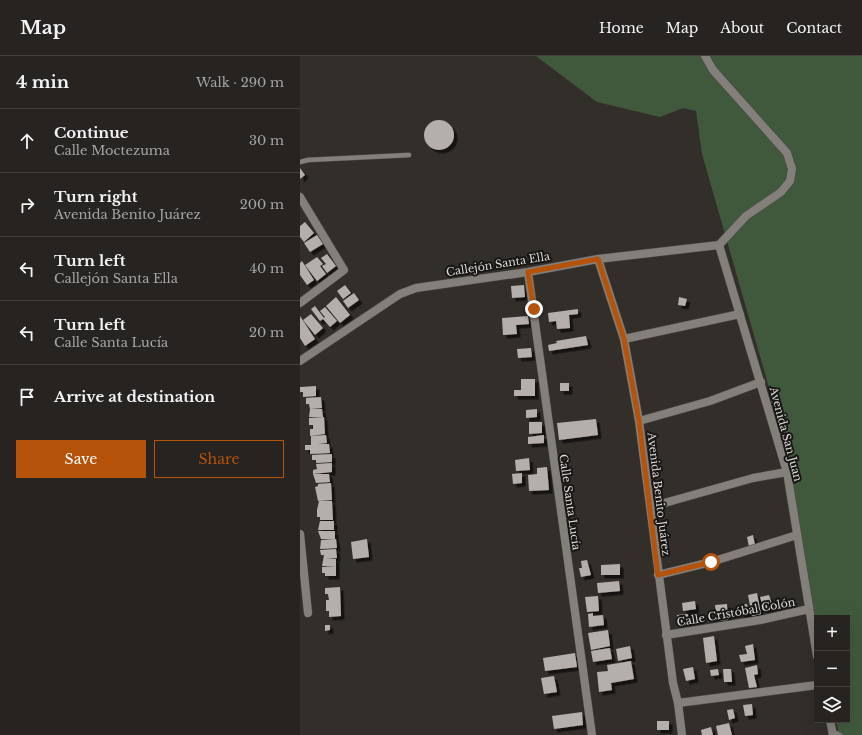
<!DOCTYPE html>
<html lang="en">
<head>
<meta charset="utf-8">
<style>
	body { margin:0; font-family:"Libre Baskerville",serif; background:#2e2b29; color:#f1f3f6 }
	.controls { position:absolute; right:12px; bottom:12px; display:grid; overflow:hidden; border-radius:0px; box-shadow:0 4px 16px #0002 }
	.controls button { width:36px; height:36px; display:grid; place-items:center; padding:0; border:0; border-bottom:1px solid #42403e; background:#262320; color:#f1f3f6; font:20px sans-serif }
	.stop { position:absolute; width:12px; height:12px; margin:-9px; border:3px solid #b45309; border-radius:50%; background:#fff }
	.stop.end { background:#b45309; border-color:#fff; box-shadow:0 1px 4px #0008 }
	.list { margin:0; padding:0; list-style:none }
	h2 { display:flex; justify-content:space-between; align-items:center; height:52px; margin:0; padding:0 16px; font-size:17px }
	h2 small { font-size:13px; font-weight:400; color:#a4a4a5 }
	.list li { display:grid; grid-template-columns:26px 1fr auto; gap:12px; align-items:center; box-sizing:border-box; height:64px; padding:0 16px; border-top:1px solid #42403e }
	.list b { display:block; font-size:15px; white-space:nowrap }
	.list p { margin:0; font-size:13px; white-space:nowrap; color:#a4a4a5 }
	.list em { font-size:13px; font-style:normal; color:#a4a4a5 }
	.actions { display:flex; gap:8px; padding:12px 16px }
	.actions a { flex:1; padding:9px 0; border:1px solid #b45309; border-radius:0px; text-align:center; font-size:14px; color:#b45309 }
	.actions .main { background:#b45309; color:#fff }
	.icon { flex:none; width:22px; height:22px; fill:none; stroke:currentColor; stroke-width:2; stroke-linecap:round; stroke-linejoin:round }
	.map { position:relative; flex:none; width:562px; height:679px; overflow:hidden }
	header { display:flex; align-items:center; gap:24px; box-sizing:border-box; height:56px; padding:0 20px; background:#262320; border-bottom:1px solid #42403e }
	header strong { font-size:19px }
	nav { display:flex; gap:22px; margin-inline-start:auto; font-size:14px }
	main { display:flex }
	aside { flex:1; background:#262320 }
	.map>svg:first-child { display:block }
	.green { fill:#40593d }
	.building { fill:#b4afaa; filter:url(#shadow) }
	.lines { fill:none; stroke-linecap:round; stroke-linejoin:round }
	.lane-casing { stroke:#4c4a46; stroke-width:5.5 }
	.street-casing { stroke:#4c4a46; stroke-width:9 }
	.lane { stroke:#837f7a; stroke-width:4.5 }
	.street { stroke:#837f7a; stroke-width:8 }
	.route { stroke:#b45309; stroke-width:5 }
	.labels { text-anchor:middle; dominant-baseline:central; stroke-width:4; stroke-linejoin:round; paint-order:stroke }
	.street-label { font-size:11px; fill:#dcdad7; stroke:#181715 }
</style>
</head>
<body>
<header>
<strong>Map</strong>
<nav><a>Home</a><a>Map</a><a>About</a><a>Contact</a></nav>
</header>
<main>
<aside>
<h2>4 min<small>Walk · 290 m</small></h2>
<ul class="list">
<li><svg class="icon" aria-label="ahead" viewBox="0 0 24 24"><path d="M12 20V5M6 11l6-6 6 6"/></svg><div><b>Continue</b><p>Calle Moctezuma</p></div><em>30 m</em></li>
<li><svg class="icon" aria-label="right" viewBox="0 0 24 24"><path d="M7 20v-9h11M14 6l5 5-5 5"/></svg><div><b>Turn right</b><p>Avenida Benito Juárez</p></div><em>200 m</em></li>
<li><svg class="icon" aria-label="left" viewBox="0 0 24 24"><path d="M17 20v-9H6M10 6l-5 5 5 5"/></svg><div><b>Turn left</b><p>Callejón Santa Ella</p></div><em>40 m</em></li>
<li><svg class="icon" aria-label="left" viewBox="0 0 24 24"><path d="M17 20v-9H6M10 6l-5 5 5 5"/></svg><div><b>Turn left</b><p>Calle Santa Lucía</p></div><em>20 m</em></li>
<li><svg class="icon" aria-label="arrive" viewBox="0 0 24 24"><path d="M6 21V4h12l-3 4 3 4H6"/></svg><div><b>Arrive at destination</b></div></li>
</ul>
<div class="actions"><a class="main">Save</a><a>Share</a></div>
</aside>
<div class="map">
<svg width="562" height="679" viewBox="0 0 562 679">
	<defs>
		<filter id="shadow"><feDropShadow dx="3.5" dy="3.5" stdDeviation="0" flood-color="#0009"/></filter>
	</defs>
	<rect width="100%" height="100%" fill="#322f2a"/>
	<!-- green -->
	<path class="green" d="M 236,0 L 562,0 L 562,679 L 539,679 L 536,664 L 547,664 L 547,562 L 517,562 L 517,571 L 468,328 L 402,98 L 396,55 L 383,52 L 360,61 L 297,46 Z"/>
	<!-- building -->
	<path class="building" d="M124 79a15 15 0 1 1 30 0a15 15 0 1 1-30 0Z
		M 0,112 L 5,119 L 0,123 Z
		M 5,166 L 14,177 L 4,186 L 0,181 L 0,170 Z
		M 17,179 L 23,188 L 10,196 L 4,187 Z
		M 27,198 L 36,210 L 27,217 L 22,210 L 26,208 L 21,202 Z
		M 17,201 L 23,208 L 20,210 L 26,218 L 17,225 L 5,209 Z
		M 2,205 L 14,224 L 7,229 L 0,219 L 0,207 Z
		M 45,229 L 51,237 L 43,243 L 37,235 Z
		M 224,229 L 225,241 L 212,242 L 211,230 Z
		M 54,237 L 59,244 L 48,252 L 43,245 Z
		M 36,241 L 50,259 L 40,267 L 26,250 Z
		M 379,241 L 387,243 L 385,250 L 378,249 Z
		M 15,250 L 24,262 L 25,261 L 20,255 L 25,251 L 37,265 L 30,271 L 23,263 L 20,265 L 11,253 Z
		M 278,253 L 278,258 L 269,259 L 270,272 L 257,273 L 256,265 L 249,266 L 248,257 Z
		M 11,258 L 23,272 L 15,279 L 3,264 Z
		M 0,260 L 15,283 L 5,290 L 0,282 Z
		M 228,260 L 229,268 L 216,269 L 217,278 L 203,279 L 202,262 Z
		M 286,280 L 288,289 L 249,295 L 248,289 L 257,287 L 256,285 Z
		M 231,292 L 232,301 L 218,302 L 217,293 Z
		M 221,323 L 235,323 L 235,340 L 214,340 L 214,334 L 221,334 Z
		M 260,327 L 269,327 L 269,335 L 260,335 Z
		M 16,330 L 16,340 L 3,341 L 3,336 L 0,336 L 0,331 Z
		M 21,341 L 22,352 L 10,353 L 9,348 L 6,348 L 6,342 Z
		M 10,353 L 22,353 L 23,361 L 9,361 Z
		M 237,353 L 237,361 L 226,362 L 226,354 Z
		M 24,361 L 25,378 L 10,380 L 10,373 L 13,373 L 13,369 L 9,369 L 9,362 Z
		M 296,363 L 298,379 L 259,384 L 257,367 Z
		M 229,366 L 242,366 L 242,377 L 229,378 Z
		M 26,379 L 27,387 L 18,388 L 29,388 L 30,397 L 10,398 L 10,394 L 5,394 L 5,389 L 11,389 L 11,380 Z
		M 244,379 L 244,387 L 228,388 L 228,381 Z
		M 32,398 L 32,406 L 16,407 L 16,404 L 12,404 L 12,399 Z
		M 229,402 L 230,414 L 216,415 L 215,404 Z
		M 32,407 L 32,416 L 13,418 L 13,414 L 17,413 L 16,408 Z
		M 247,411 L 249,434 L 229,435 L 228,419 L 237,418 L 237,412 Z
		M 222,417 L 222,427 L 213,428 L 212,418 Z
		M 13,418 L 29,418 L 30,426 L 16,427 Z
		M 31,427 L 32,444 L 18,445 L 15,431 L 18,430 L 18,428 Z
		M 19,445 L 32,445 L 33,464 L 20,464 L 20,461 L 17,461 L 17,454 L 26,454 L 17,454 Z
		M 20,465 L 34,465 L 34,474 L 18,474 Z
		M 18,475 L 35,475 L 35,483 L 21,483 Z
		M 453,479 L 455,489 L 449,491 L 447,481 Z
		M 36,483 L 37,492 L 20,493 L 21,484 Z
		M 67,483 L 69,501 L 53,503 L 51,486 Z
		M 36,493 L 37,502 L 26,503 L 36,503 L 36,511 L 22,510 L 24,499 L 21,499 L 20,494 Z
		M 287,504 L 291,519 L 281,521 L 279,512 L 282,512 L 281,505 Z
		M 320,508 L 320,519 L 301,519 L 301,509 Z
		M 22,511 L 36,511 L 36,520 L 25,520 L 25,517 L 22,517 Z
		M 319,525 L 320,535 L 298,537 L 297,527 Z
		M 40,531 L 41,560 L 29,561 L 29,555 L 26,555 L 26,544 L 29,544 L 28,538 L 25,538 L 25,532 Z
		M 457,537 L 461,558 L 452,560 L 448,539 Z
		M 469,539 L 473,551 L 464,554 L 460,541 Z
		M 298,540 L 299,555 L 287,556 L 285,541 Z
		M 395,545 L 396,553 L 383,555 L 382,547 Z
		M 427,548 L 428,564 L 417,565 L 415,549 Z
		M 447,548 L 449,558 L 441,559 L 440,549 Z
		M 293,557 L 293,560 L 303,559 L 304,569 L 289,571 L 288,558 Z
		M 388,558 L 388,566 L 377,567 L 377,559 Z
		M 25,569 L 30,569 L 30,574 L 25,575 Z
		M 308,574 L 310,590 L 291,594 L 288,577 Z
		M 414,580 L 417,605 L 406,607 L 403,582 Z
		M 453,588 L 455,604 L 441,606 L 439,599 L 447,598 L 445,590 Z
		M 330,590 L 332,602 L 318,605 L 316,593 Z
		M 310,592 L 312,603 L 293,606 L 291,595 Z
		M 275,597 L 277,611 L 245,615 L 243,602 Z
		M 331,605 L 334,623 L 311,627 L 312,634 L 299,636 L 297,616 L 308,615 L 307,609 Z
		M 457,609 L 458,618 L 454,619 L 457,631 L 449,632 L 445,612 Z
		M 393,611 L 395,623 L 386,625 L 383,613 Z
		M 418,613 L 419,619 L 411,620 L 410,614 Z
		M 423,613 L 431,613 L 432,626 L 424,626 Z
		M 254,620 L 257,636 L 244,638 L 241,622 Z
		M 452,648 L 453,659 L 445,660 L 443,649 Z
		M 433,653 L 435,662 L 429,664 L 427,654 Z
		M 282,656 L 283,669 L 254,673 L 252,660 Z
		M 357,665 L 369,665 L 369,674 L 357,674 Z
		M 429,667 L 432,679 L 418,679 L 416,670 Z
		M 411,671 L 413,679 L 402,679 L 401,674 Z"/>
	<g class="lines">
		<defs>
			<path id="lane" d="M 0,106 L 8,104 L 109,99
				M 532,675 L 540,679"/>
			<path id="street" d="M 405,0 L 413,14 L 487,97 L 492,113 L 490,125 L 481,136 L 446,160 L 419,189
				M 0,141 L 44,214 L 0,247
				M 419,189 L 487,416 L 517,600
				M 298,203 L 324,283 L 339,365 L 373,627 L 378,647 L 382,679
				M 228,216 L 292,679
				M 324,283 L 440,258
				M 0,305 L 100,238 L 116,232 L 228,216 L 298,203 L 419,189
				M 339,365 L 410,345 L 461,326
				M 350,451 L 453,422 L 487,416
				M 0,478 L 8,557
				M 358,519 L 411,506 L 497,479
				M 366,579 L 460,564 L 509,553
				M 378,647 L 517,629
				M 530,664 L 533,679"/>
		</defs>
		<!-- lane casing -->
		<use href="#lane" class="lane-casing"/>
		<!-- street casing -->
		<use href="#street" class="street-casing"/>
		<!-- lane -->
		<use href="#lane" class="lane"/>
		<!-- street -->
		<use href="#street" class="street"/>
	</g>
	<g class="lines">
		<!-- route -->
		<path class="route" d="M 234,253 L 228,216 L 298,203 L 324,283 L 339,365 L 358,519 L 411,506"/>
	</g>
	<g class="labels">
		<!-- street labels -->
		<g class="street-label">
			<text transform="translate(198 208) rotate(-9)">Callejón Santa Ella</text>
			<text transform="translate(486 378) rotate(75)">Avenida San Juan</text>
			<text transform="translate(359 438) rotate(83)">Avenida Benito Juárez</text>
			<text transform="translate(270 446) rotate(82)">Calle Santa Lucía</text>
			<text transform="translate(436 556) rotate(-10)">Calle Cristóbal Colón</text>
		</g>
	</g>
</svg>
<div class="controls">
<button>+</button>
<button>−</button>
<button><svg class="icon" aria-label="layers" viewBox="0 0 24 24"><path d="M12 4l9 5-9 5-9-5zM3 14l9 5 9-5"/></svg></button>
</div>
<div class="stop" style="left:411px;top:506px"></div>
<div class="stop end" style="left:234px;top:253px"></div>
</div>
</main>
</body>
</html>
